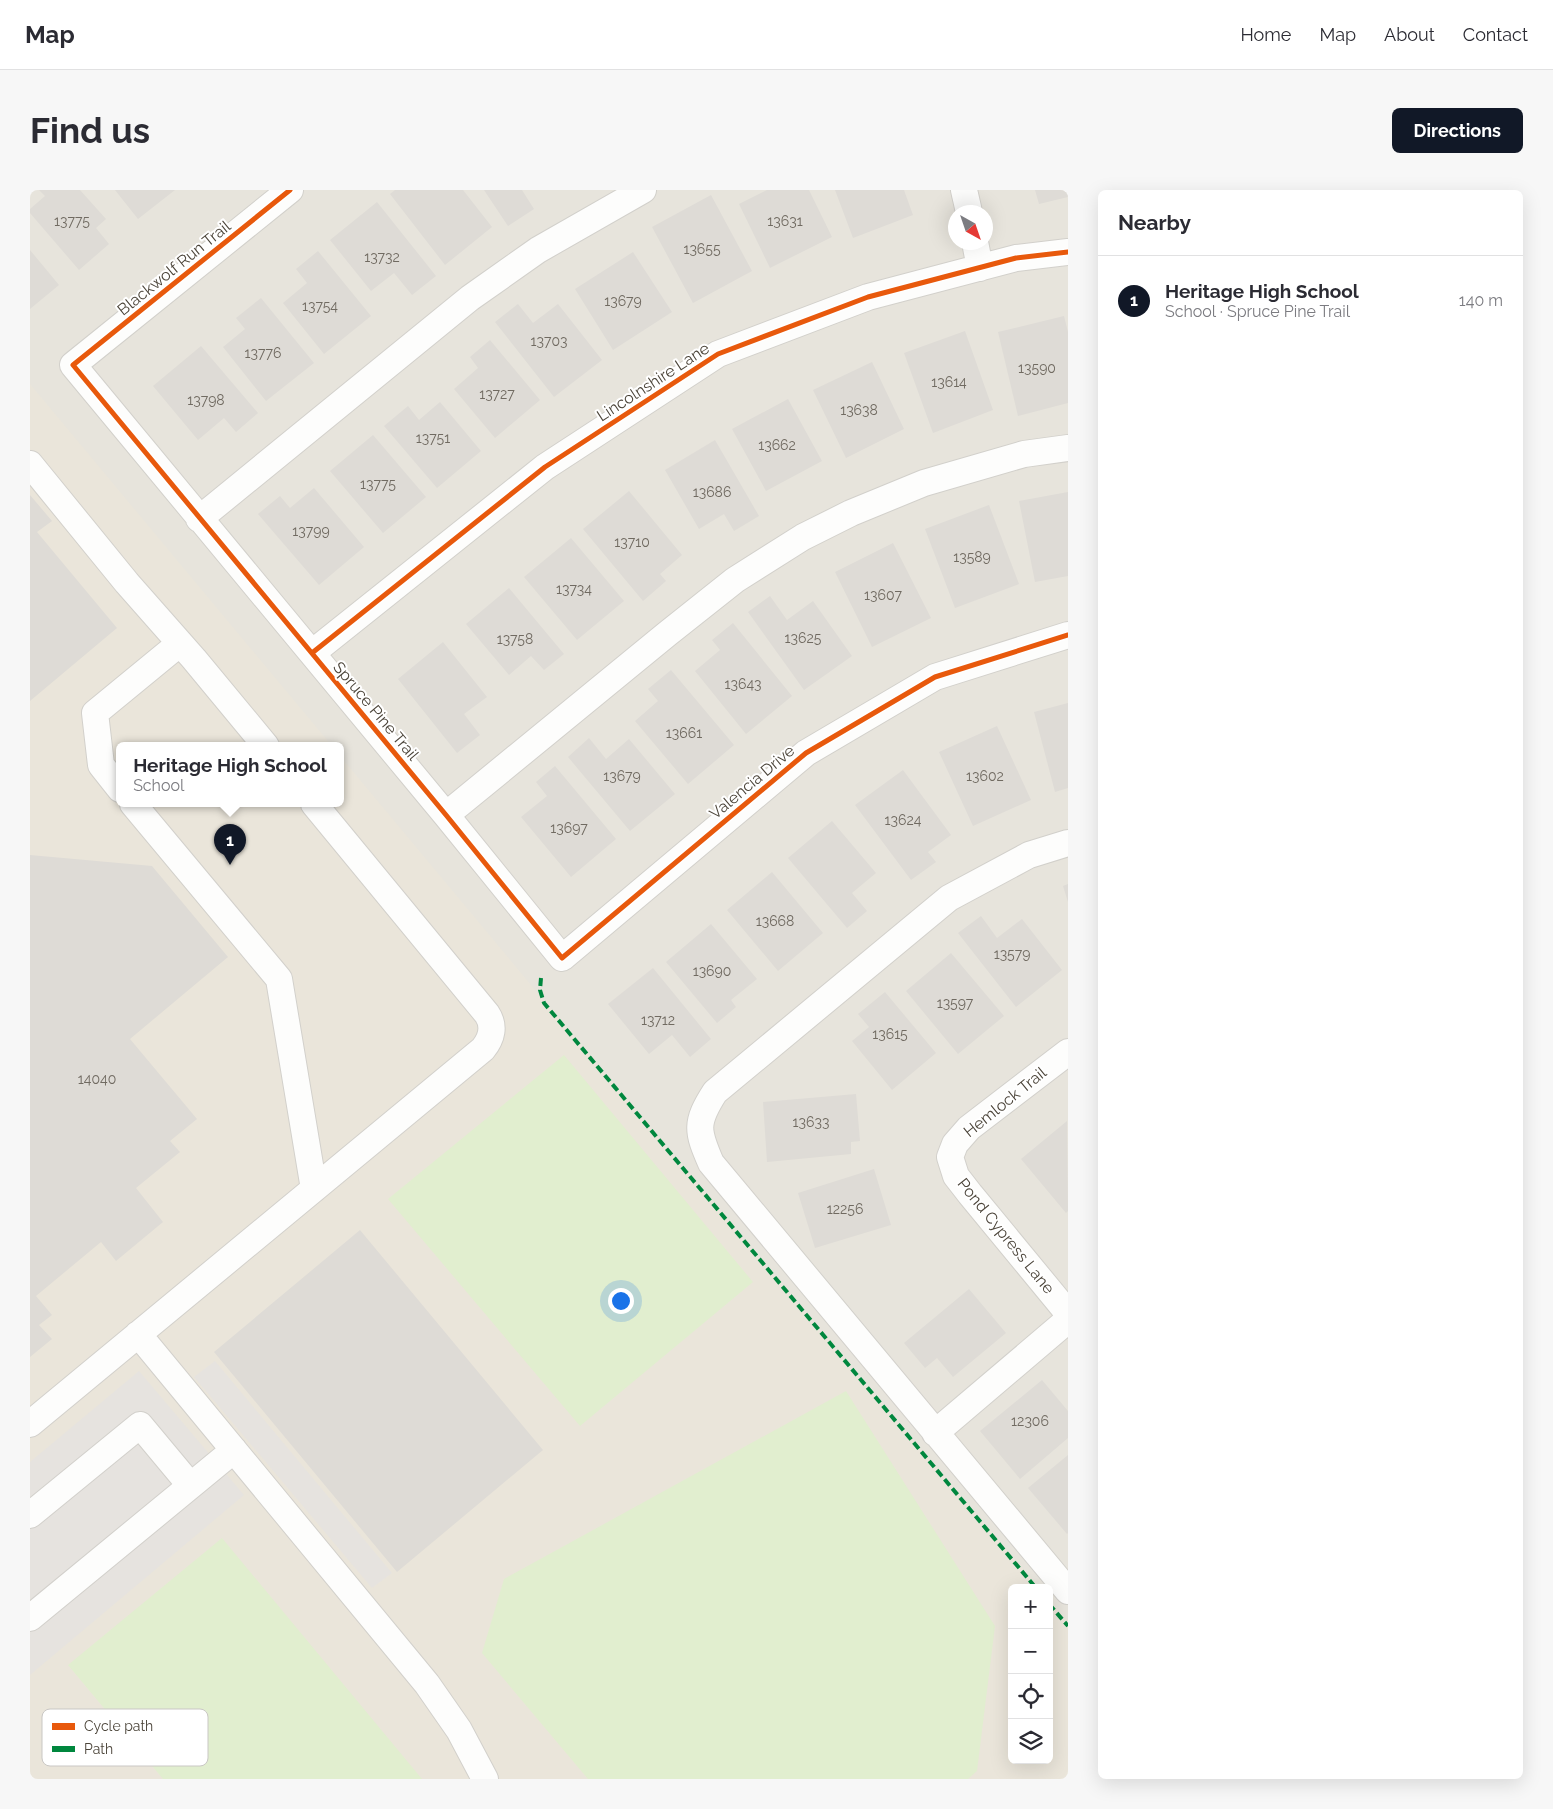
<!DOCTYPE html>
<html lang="en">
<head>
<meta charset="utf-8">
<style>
	body { margin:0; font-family:Raleway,sans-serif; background:#f7f7f7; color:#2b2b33 }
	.controls { position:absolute; right:15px; bottom:15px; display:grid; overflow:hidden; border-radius:8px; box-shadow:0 5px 20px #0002 }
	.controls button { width:45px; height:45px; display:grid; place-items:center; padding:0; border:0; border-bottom:1px solid #e1e1e2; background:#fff; color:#2b2b33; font:25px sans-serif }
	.compass { position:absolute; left:918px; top:15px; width:45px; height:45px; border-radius:50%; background:#fff; box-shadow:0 5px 20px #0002; rotate:140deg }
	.you { position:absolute; left:590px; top:1110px; width:18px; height:18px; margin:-12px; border:4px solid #fff; border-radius:50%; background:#1a73e8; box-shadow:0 0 0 8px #1a73e833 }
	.badge { display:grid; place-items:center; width:32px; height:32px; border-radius:50%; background:#111827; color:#fff; font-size:16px; font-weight:700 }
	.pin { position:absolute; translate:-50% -41px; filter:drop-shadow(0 1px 2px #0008) }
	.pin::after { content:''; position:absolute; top:26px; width:18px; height:15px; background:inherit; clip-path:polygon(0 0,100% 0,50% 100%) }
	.popup { position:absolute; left:86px; top:552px; width:228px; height:65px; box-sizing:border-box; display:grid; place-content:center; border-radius:8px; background:#fff; filter:drop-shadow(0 1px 4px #0005); font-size:16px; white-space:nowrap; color:#7c7c81 }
	.popup b { font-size:19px; color:#2b2b33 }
	.popup::after { content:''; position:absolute; left:50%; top:100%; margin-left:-10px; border:10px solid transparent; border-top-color:#fff }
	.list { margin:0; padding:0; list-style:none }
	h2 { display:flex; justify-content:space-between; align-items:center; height:65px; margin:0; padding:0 20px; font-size:21px }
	h2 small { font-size:16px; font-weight:400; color:#7c7c81 }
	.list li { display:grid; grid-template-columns:32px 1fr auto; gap:15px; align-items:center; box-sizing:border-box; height:90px; padding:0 20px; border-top:1px solid #e1e1e2 }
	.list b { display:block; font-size:19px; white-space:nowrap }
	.list p { margin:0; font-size:16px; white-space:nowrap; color:#7c7c81 }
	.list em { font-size:16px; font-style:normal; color:#7c7c81 }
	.icon { flex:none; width:28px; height:28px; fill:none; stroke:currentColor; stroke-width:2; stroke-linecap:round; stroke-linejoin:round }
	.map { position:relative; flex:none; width:1038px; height:1589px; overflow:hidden; border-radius:8px }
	header { display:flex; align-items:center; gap:30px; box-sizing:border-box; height:70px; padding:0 25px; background:#fff; border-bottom:1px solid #e1e1e2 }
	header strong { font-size:24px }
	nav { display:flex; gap:28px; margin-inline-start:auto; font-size:18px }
	.intro { display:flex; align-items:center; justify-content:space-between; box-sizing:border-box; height:120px; padding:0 30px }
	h1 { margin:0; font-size:35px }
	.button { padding:12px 22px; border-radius:8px; background:#111827; color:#fff; font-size:18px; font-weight:700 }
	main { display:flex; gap:30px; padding:0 30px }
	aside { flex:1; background:#fff; border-radius:8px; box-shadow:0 5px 20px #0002 }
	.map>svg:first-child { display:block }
	.residential { fill:#e7e4dc; fill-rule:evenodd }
	.education { fill:#eae5da }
	.green { fill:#e1eecf }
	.parking { fill:#e6e3df }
	.building { fill:#dedbd6 }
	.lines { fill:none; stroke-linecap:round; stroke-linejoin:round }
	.minor-casing { stroke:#d2d0cb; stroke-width:28 }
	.minor { stroke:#fdfdfc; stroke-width:26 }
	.quiet { stroke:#00873e; stroke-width:4; stroke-dasharray:8 4; stroke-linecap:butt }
	.cycleway-casing { stroke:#fff; stroke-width:8 }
	.cycleway { stroke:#e8590c; stroke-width:5 }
	.labels { text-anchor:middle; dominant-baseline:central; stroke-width:4; stroke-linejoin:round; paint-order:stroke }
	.number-label { font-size:14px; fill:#706a61 }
	.street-label { font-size:16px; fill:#4b4439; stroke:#fff }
	.key { fill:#fff; stroke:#c9c7c4; stroke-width:1 }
	.key-label { font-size:14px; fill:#4b4439 }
</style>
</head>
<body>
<header>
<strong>Map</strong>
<nav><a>Home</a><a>Map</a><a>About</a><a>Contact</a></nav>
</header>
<div class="intro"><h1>Find us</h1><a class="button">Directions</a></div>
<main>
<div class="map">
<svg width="1038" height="1589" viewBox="0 0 1038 1589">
	<rect width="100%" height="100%" fill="#f4f2ee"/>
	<!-- residential -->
	<path class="residential" d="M 0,0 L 1038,0 L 1038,1448 L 1019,1426 L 1019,1398 L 996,1398 L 310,569 L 310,556 L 299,556 L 0,195 ZM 926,22 L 956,22 L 956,52 L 926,52 Z"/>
	<!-- education -->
	<path class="education" d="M 0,194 L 302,556 L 90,556 L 90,614 L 310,614 L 310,566 L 802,1156 L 1010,1398 L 982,1398 L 982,1570 L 1019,1570 L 1019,1409 L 1038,1431 L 1038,1589 L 0,1589 Z"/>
	<!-- green -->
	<path class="green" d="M 534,865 L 723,1092 L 550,1236 L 358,1009 Z
		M 816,1201 L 965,1436 L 947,1581 L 938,1589 L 558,1589 L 452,1463 L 474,1389 Z
		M 192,1348 L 392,1589 L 133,1589 L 38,1475 Z"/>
	<!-- parking -->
	<path class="parking" d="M 185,1171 L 362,1383 L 342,1398 L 164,1187 Z
		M 109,1181 L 214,1305 L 0,1485 L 0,1272 Z"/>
	<!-- building -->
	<path class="building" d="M 9,0 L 50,0 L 76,29 L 66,38 L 79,54 L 49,80 L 0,23 L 0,19 L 15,6 Z
		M 85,0 L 145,0 L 108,29 Z
		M 365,0 L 433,0 L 462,37 L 415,75 L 360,4 Z
		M 454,0 L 492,0 L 504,19 L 478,36 Z
		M 737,0 L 779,0 L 802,47 L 740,78 L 709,14 Z
		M 805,0 L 874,0 L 883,25 L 823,48 Z
		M 1005,0 L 1038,0 L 1038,7 L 1009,14 Z
		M 681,5 L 722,81 L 663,113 L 622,37 Z
		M 347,12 L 406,86 L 382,105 L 364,83 L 341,101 L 300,50 Z
		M 0,60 L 29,95 L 0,119 Z
		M 288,61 L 341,126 L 294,164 L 253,113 L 277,93 L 266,79 Z
		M 603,62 L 642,122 L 583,160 L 545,99 Z
		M 231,108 L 284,173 L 236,211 L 193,157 L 215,139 L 206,128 Z
		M 488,114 L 503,133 L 528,114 L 572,170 L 524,207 L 465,132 Z
		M 1034,126 L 1038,142 L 1038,213 L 988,226 L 968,142 Z
		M 935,141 L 963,220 L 903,243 L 874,163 Z
		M 460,150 L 510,210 L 465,248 L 424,199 L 448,178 L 440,167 Z
		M 171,156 L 228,223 L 206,242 L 194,228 L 168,250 L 123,196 Z
		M 842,172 L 874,239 L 816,268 L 783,200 Z
		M 758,209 L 792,271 L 736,301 L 702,239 Z
		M 410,212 L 451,261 L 407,298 L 354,236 L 378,216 L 389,230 Z
		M 343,245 L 396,307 L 353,343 L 300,281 Z
		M 685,250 L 729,326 L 704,341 L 694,324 L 669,339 L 635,280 Z
		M 284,298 L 334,357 L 289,395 L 228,324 L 250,306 L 260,318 Z
		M 599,301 L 652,365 L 630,384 L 636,391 L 613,411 L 553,339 Z
		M 1038,302 L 1038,386 L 1005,392 L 989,311 Z
		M 0,305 L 22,331 L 7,342 L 87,438 L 0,511 Z
		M 959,315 L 989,394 L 925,418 L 895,339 Z
		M 541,348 L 594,411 L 547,450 L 494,387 Z
		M 863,353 L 901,428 L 842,457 L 805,382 Z
		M 479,398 L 534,464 L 514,480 L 501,466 L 479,485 L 436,434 Z
		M 740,406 L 757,430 L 783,411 L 822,466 L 774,500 L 718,422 Z
		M 703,433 L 762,506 L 716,544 L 665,481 L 690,460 L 682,450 Z
		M 413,452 L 457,507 L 434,524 L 450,545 L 427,563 L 368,489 Z
		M 641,480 L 704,555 L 658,594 L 605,531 L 628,511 L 618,499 Z
		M 1038,513 L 1038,598 L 1025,602 L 1004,522 Z
		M 967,536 L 1001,610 L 943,636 L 909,562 Z
		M 559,548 L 576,569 L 599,549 L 645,604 L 600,641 L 538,567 Z
		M 525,576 L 586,649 L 541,687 L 491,627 L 517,606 L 506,592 Z
		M 873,580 L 921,645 L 898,662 L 906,672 L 881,690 L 825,615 Z
		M 802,631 L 846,683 L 822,703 L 837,721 L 817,738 L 758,668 Z
		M 0,665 L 122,676 L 198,767 L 100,849 L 167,929 L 140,951 L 150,962 L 106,998 L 133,1032 L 86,1071 L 71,1052 L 6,1106 L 22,1125 L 9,1135 L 22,1149 L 0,1167 Z
		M 742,682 L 793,743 L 748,781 L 697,720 Z
		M 1038,694 L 1038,712 L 1033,696 Z
		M 951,726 L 967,748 L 992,729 L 1032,780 L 986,817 L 928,743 Z
		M 681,734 L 727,789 L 701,810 L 706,817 L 687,833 L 636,772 Z
		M 921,763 L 974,826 L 928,864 L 876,801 Z
		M 623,778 L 681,849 L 660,867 L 642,845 L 619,864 L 578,814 Z
		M 855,802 L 906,863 L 862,900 L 822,851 L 839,837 L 828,824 Z
		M 826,904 L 830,951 L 821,952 L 821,964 L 737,972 L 733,912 Z
		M 1037,931 L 1038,1021 L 1036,1023 L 991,969 Z
		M 844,979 L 861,1035 L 785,1058 L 768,1003 Z
		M 330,1040 L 513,1260 L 367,1382 L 184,1162 Z
		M 939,1099 L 976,1143 L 923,1187 L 907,1168 L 895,1178 L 874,1153 Z
		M 1012,1190 L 1038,1221 L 1038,1248 L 990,1289 L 950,1241 Z
		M 1038,1265 L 1038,1343 L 1037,1344 L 998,1298 Z"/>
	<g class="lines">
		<defs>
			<path id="minor" d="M 260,0 L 43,175 L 416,625 L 532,768 L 776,563 L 905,487 L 1038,445
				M 934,0 L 939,22
				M 945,52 L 950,78
				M 0,274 L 97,393 L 164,469 L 236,556
				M 169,329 L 440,108 L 508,60 L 613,0
				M 282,463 L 515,277 L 688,164 L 838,107 L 986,68 L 1038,62
				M 90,599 L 71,575 L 65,523 L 149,454
				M 103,614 L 249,789 L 284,999
				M 416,625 L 637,444 L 705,390 L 773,347 L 821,323 L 894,293 L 994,264 L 1038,258
				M 1038,653 L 999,665 L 919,708 L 685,902 C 665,933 667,941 681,973 L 1038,1401
				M 1038,862 L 939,938 L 925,954 L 920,967 L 926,986 L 940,1004 L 1038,1123
				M 108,1144 L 397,1494 L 429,1540 L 455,1589
				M 0,1234 L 453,859 C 462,848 465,836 457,824 L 284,614
				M 905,1243 L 1038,1130
				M 0,1325 L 110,1235 L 160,1295
				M 0,1428 L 204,1260"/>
		</defs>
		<!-- minor casing -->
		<use href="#minor" class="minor-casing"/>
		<!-- minor -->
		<use href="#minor" class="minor"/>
		<!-- quiet -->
		<path class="quiet" d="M 511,788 L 510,800 L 514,813 L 1006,1398
			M 1019,1414 L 1038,1436"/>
		<defs>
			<path id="cycleway" d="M 260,0 L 43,175 L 416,625 L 532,768 L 776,563 L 905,487 L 1038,445
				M 282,463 L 515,277 L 688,164 L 838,107 L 986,68 L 1038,62"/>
		</defs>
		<!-- cycleway casing -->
		<use href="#cycleway" class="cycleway-casing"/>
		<!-- cycleway -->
		<use href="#cycleway" class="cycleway"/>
	</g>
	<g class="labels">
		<!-- number labels -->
		<g class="number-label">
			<text x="42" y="31">13775</text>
			<text x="755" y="31">13631</text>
			<text x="672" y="59">13655</text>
			<text x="352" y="67">13732</text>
			<text x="593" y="111">13679</text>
			<text x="290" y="116">13754</text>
			<text x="519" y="151">13703</text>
			<text x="233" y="163">13776</text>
			<text x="1007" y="178">13590</text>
			<text x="919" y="192">13614</text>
			<text x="467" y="204">13727</text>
			<text x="176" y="210">13798</text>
			<text x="829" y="220">13638</text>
			<text x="403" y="248">13751</text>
			<text x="747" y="255">13662</text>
			<text x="348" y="294">13775</text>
			<text x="682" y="302">13686</text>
			<text x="281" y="341">13799</text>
			<text x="602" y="352">13710</text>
			<text x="942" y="367">13589</text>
			<text x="544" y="399">13734</text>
			<text x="853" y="405">13607</text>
			<text x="773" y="448">13625</text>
			<text x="485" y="449">13758</text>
			<text x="713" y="494">13643</text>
			<text x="654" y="543">13661</text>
			<text x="592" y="586">13679</text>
			<text x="955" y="586">13602</text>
			<text x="873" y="630">13624</text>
			<text x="539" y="638">13697</text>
			<text x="745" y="731">13668</text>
			<text x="982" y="764">13579</text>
			<text x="682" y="781">13690</text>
			<text x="925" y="813">13597</text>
			<text x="628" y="830">13712</text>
			<text x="860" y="844">13615</text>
			<text x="67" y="889">14040</text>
			<text x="781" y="932">13633</text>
			<text x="815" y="1019">12256</text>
			<text x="1000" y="1231">12306</text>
		</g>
		<!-- street labels -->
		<g class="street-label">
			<text transform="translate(144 78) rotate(-39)">Blackwolf Run Trail</text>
			<text transform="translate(623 192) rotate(-33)">Lincolnshire Lane</text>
			<text transform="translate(346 521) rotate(50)">Spruce Pine Trail</text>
			<text transform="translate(722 592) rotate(-40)">Valencia Drive</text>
			<text transform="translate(975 912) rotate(-39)">Hemlock Trail</text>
			<text transform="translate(976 1046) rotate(51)">Pond Cypress Lane</text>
		</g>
	</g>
	<!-- legend -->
	<rect x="12" y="1519" width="166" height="57" rx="8" class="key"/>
	<rect x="22" y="1533" width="23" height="7" fill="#e8590c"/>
	<rect x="22" y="1556" width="23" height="6" fill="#00873e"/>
	<g class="key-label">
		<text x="54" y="1541">Cycle path</text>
		<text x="54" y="1564">Path</text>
	</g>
</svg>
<div class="controls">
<button>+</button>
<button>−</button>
<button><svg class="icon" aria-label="locate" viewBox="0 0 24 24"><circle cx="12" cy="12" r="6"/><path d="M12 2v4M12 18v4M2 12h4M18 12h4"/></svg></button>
<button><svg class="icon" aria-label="layers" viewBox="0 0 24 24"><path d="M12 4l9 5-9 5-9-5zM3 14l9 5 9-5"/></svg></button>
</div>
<svg class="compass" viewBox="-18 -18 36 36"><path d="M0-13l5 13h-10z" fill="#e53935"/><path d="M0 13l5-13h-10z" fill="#7c7c81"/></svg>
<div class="you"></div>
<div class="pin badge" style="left:200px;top:675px">1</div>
<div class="popup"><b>Heritage High School</b>School</div>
</div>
<aside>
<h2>Nearby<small></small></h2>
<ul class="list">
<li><span class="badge">1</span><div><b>Heritage High School</b><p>School · Spruce Pine Trail</p></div><em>140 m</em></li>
</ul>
</aside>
</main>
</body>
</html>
